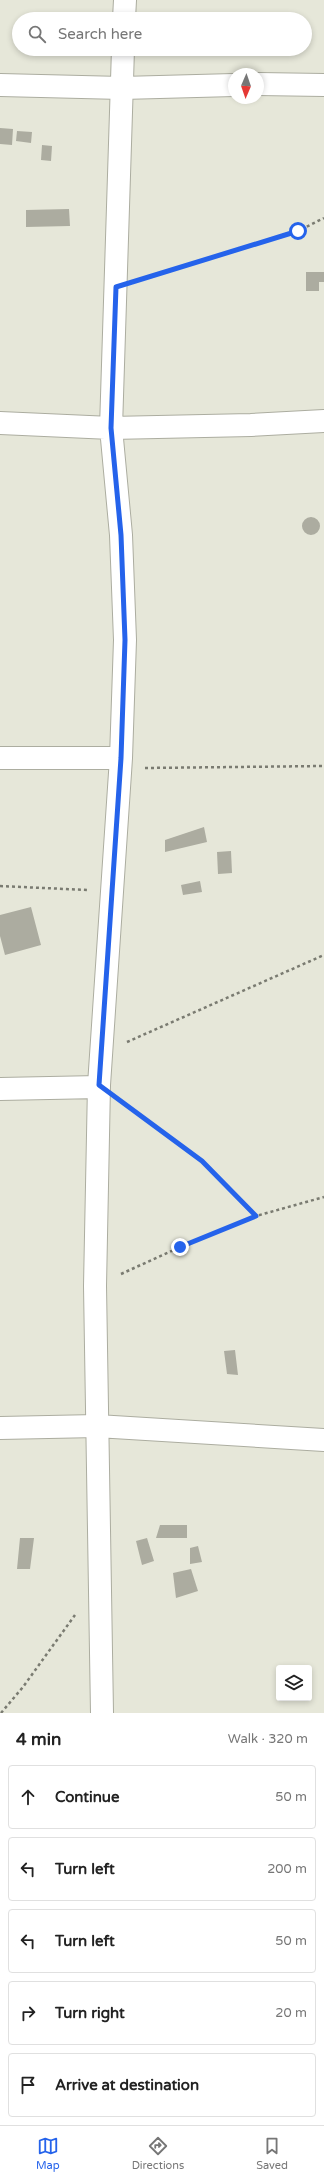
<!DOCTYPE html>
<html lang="en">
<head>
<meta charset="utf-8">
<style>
	body { margin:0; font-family:"Varela Round",sans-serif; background:#f2f2f2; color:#222 }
	.controls { position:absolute; right:12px; bottom:12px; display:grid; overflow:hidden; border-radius:4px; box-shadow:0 2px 6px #0003 }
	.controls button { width:36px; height:36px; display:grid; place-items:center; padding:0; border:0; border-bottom:1px solid #e0e0e0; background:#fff; color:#222; font:20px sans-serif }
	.compass { position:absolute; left:228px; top:68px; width:36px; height:36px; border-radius:50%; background:#fff; box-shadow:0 2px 6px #0003; rotate:182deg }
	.stop { position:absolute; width:12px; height:12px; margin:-9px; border:3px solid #2563eb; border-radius:50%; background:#fff }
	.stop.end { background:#2563eb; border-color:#fff; box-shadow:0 1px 4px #0008 }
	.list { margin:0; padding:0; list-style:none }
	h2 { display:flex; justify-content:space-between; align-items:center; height:52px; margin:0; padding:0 16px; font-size:17px }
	h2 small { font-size:13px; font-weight:400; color:#767676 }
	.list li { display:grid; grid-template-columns:26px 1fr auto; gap:12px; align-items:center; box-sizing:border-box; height:64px; margin:0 8px 8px; padding:0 8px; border:1px solid #e0e0e0; border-radius:4px }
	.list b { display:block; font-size:15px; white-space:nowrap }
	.list em { font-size:13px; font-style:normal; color:#767676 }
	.icon { flex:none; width:22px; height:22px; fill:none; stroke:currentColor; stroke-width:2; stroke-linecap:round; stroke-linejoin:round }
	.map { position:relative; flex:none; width:324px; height:1713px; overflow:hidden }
	.search { position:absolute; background:#fff; box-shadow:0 2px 6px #0003; left:12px; right:12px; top:12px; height:44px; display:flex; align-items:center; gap:10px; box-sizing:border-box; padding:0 14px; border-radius:22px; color:#767676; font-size:15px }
	.sheet { height:412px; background:#fff }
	nav { display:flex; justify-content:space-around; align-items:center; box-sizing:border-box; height:56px; border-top:1px solid #e0e0e0; background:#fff; font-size:11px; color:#767676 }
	nav a { display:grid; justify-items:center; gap:2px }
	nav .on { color:#2563eb }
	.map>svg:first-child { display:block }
	.building { fill:#acaca0 }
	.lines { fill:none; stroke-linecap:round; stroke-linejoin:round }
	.minor-casing { stroke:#acada0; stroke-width:24 }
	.path { stroke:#7a7b71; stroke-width:2.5; stroke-dasharray:3 3; stroke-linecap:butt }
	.minor { stroke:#fff; stroke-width:22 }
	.route { stroke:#2563eb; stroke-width:5 }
</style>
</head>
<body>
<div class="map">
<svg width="324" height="1713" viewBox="0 0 324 1713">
	<rect width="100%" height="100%" fill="#e6e7d9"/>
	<!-- building -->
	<path class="building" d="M 0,128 L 13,129 L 12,145 L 0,144 Z
		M 17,131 L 32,132 L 31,143 L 16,141 Z
		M 42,145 L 52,146 L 51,161 L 41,160 Z
		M 69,209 L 70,226 L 26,227 L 26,210 Z
		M 306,272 L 324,272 L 324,282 L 319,282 L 319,291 L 306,291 Z
		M302 526a9 9 0 1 1 18 0a9 9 0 1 1-18 0Z
		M 204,827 L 207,842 L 165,852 L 165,840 Z
		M 231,851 L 232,873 L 218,874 L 217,852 Z
		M 200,881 L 202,892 L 183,895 L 181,885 Z
		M 31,907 L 41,945 L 5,955 L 0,936 L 0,915 Z
		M 235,1350 L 238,1375 L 227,1374 L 224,1351 Z
		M 160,1525 L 187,1525 L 187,1538 L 156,1538 Z
		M 20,1538 L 34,1538 L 30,1569 L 17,1569 Z
		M 147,1538 L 154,1561 L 142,1565 L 136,1541 Z
		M 198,1546 L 202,1562 L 190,1564 L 190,1548 Z
		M 191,1569 L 198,1591 L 176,1598 L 173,1573 Z"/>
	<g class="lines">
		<defs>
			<path id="minor" d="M 124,19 L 125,0
				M 258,84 L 324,85
				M 0,85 L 122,88 L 234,85
				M 0,423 L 111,428 L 251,425 L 324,421
				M 0,758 L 121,758
				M 0,1089 L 99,1087
				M 0,1428 L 97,1426 L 324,1440
				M 102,1713 L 95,1286 L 99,1085 L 121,758 L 125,640 L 121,535 L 111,428 L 123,49"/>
		</defs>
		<!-- minor casing -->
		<use href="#minor" class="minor-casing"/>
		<!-- path -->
		<path class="path" d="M 141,279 L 298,231 L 324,218
			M 145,768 L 324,766
			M 0,886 L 87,890
			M 127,1042 L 324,955
			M 125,1104 L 202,1161 L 256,1216
			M 121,1274 L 180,1247 L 256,1216 L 324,1197
			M 1,1713 L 23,1687 L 75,1615"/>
		<!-- minor -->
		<use href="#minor" class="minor"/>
	</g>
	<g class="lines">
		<!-- route -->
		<path class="route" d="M 180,1247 L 256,1216 L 202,1161 L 99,1085 L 121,758 L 125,640 L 121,535 L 111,428 L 116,287 L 298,231"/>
	</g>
</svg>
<div class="controls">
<button><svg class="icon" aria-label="layers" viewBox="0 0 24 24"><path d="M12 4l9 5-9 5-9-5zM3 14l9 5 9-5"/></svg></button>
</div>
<svg class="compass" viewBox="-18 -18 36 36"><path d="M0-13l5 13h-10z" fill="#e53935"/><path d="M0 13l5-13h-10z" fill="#767676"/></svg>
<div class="stop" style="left:298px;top:231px"></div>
<div class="stop end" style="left:180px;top:1247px"></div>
<div class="search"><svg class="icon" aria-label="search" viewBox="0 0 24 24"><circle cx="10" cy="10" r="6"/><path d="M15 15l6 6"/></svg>Search here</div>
</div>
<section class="sheet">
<h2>4 min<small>Walk · 320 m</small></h2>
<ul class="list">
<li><svg class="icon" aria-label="ahead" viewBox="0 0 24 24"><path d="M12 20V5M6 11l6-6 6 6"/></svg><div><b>Continue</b></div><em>50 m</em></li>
<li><svg class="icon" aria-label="left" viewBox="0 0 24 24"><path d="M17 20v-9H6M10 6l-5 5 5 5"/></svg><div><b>Turn left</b></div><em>200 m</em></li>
<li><svg class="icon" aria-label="left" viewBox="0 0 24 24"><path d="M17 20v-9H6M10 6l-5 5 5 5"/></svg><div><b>Turn left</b></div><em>50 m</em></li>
<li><svg class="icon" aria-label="right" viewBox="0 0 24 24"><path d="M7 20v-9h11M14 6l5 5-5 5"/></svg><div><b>Turn right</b></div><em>20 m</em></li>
<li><svg class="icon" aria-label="arrive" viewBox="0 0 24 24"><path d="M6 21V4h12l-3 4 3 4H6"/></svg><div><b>Arrive at destination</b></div></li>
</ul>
</section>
<nav>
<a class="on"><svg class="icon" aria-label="map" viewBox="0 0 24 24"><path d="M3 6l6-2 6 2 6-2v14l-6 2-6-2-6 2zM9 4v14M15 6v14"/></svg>Map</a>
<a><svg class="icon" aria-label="directions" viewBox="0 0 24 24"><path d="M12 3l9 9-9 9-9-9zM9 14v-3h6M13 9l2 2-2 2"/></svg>Directions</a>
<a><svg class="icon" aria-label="saved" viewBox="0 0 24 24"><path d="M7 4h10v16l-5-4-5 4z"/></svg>Saved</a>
</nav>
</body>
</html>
